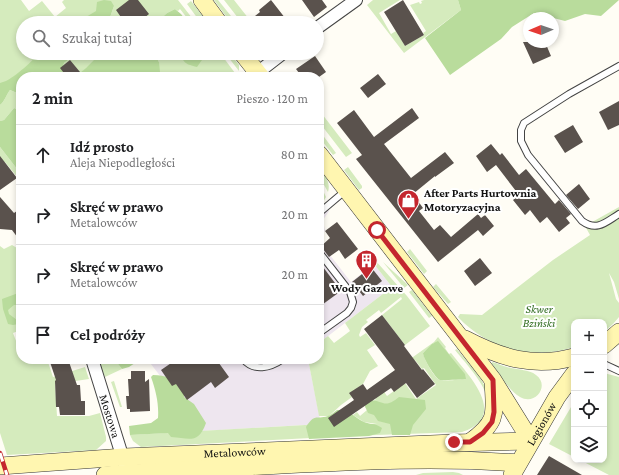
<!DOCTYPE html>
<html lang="pl">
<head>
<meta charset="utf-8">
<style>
	body { margin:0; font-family:"Crimson Pro",serif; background:#f6f6f6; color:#202124 }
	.controls { position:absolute; right:12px; bottom:12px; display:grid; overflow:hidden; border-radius:8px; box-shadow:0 2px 6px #0003 }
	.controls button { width:36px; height:36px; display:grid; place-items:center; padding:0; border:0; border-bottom:1px solid #e0e0e0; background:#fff; color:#202124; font:20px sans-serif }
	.compass { position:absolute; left:523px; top:12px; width:36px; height:36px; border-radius:50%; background:#fff; box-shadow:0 2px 6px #0003; rotate:268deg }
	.stop { position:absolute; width:12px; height:12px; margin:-9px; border:3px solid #c4262e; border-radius:50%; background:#fff }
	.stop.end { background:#c4262e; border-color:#fff; box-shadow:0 1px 4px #0008 }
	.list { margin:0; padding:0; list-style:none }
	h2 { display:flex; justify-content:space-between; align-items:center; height:52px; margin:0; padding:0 16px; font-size:17px }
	h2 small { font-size:13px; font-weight:400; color:#757577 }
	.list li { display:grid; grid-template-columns:26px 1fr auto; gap:12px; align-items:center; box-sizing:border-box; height:60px; padding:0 16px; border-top:1px solid #e0e0e0 }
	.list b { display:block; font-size:15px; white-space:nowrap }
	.list p { margin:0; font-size:13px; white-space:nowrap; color:#757577 }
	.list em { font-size:13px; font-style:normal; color:#757577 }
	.icon { flex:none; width:22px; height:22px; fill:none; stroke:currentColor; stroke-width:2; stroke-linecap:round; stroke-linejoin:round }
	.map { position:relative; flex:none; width:619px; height:475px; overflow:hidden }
	.search { position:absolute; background:#fff; box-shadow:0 2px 6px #0003; left:16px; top:16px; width:308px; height:44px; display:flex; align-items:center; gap:10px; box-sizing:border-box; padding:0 14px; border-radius:22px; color:#757577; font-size:15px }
	.panel { position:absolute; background:#fff; box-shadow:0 2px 6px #0003; left:16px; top:72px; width:308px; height:292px; border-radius:16px }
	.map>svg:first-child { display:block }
	.industrial { fill:#eee6ef }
	.green { fill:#d5ebbd; fill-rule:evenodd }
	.forest { fill:#b9dc9c }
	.building { fill:#5a524d }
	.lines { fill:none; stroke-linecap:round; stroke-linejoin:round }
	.lane-casing { stroke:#444; stroke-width:8 }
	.street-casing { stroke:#444; stroke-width:14 }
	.secondary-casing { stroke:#333; stroke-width:18 }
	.lane { stroke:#fff; stroke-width:6 }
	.street { stroke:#fff; stroke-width:12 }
	.secondary { stroke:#fff6b0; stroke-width:17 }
	.rail-casing { stroke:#c4262e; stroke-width:4.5 }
	.rail { stroke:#fff; stroke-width:3; stroke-dasharray:9; stroke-linecap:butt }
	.route { stroke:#c4262e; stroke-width:5 }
	.labels { text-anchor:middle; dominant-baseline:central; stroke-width:4; stroke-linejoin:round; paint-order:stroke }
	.poi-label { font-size:12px; font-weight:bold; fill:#111; stroke:#fff; text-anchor:start }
	.park-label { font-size:12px; font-style:italic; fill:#2f6b1f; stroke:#fff }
	.street-label { font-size:12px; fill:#111; stroke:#fff }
</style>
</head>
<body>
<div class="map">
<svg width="619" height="475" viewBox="0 0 619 475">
	<rect width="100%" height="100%" fill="#fffdf5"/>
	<!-- industrial -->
	<path class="industrial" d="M 319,200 L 323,202 L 329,211 L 323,220 L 325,231 L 319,235 Z
		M 319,241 L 351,282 L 374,264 L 392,287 L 319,343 Z
		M 147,359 L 308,359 L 321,424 L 203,431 Z"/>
	<!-- green -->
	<path class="green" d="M 0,0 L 21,0 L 29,11 L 42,1 L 55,17 L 66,8 L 62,2 L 64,0 L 178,0 L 196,23 L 191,23 L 180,9 L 178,11 L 175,9 L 167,13 L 156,23 L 108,23 L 114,6 L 88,23 L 23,23 L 23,53 L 48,53 L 0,90 Z
		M 214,0 L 218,0 L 231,16 L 228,19 Z
		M 224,0 L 234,0 L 249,19 L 242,23 Z
		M 373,0 L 400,0 L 379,13 L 391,34 L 396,31 L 405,46 L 424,35 L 423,33 L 426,31 L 410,5 L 419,2 L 420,4 L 422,3 L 421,1 L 424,0 L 458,0 L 461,10 L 404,53 L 367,5 Z
		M 191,1 L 208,23 L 201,23 L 187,4 Z
		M 67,53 L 101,53 C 94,61 80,77 70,77 L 63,67 L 64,63 L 68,60 Z
		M 156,53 L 180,53 L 183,60 L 198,53 L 220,53 L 238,77 L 153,77 L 155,77 L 159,62 L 156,57 Z
		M 225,53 L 230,53 L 239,65 L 239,71 Z
		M 10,90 L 17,93 L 21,101 L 21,111 L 14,108 L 4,120 L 0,121 L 0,105 C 5,101 6,95 10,90 Z
		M 319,110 L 352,153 L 346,157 L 319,122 Z
		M 319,130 L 336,153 L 333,155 L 319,137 Z
		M 0,147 L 21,174 L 21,186 L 18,178 L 5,162 L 0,165 Z
		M 348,167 L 362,186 L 362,188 L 359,190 L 344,170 Z
		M 319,168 C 325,176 331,182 328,192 L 319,176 Z
		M 319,182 L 326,197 L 323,202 L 319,200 Z
		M 619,207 L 619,299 L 614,282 L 609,273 L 616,299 L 619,303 L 619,317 L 613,324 L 604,332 L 604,322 L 574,322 L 574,347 C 532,361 488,349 458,317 L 460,314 L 482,315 L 553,260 L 590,235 L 585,226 Z
		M 12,245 L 17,248 L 21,249 L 21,330 L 13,333 L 18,346 L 21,345 L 21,359 L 47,359 L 53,377 L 85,367 L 89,379 L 55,384 L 57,416 L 89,416 L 100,413 L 106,437 L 106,441 L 96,450 L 7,455 L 0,433 L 0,246 L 4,249 Z
		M 410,249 L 427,271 L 424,274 L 407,252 Z
		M 375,260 L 407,296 L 430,326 L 405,345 L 382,315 L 402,299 L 401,297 L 381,313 L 379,310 L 366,320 L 368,322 L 362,327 L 359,335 L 360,337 L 366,333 L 375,345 L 367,350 L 378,366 L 370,371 L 363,384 L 350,393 L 352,397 L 341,405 L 329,416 L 319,416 L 308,359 L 319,359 L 319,343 L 328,336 L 334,343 L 350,331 L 345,323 L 392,287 L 374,264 L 373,262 Z
		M 383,262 L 408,285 L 404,288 Z
		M 436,284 L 451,302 L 448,304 L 433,287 Z
		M 412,290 L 432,316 L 429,318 L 409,292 Z
		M 438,337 L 446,347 L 445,348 L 449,354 L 451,353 C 468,375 510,416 462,432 L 348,436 L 141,447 L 133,441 L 130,435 L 322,424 L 377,424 L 364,422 L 353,415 L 357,412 L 360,416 L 367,410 L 365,407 L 376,399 L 369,389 L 378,383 L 387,396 L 405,383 L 416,399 L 436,385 L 424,368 L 422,369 L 415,360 L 401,370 L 399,367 L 434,342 ZM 434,343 L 462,379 C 458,380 443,381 440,380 C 434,378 424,359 423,353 Z
		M 457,349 C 472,369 503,396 485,423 C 480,431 472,436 463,439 L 461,437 C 470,434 476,431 482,424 C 503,400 469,368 455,350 Z
		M 98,359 L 114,359 L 122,369 L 105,377 Z
		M 492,362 C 497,363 502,366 507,367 C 515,370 529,369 536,375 C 550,385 536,406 520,397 C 510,392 499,373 492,364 Z
		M 604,373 L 619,377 L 619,475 L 609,475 L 580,460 L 604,460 Z
		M 114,381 L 122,407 L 120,407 L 111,382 Z
		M 574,402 L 574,457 L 549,444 Z
		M 453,472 L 459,473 L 463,475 L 416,475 L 423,473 Z"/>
	<!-- forest -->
	<path class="forest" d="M 104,0 L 111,1 L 114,6 L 108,23 L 76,23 L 96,11 L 97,2 Z
		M 458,0 L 619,0 L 601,16 L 585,14 L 565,21 L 534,13 L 512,27 L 501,39 L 450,75 L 425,38 L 461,10 Z
		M 175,9 L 181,14 L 188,23 L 156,23 L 167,13 Z
		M 38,53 L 67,53 L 68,60 L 64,63 L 63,67 L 70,77 L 21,77 L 21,101 L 17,93 L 10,90 C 6,95 5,101 0,105 L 0,83 C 2,82 4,82 6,81 C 13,78 36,59 38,53 Z
		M 101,53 L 156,53 L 156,57 L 159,62 L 160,72 L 153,77 L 125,77 L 123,76 L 121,77 L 75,77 L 86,68 Z
		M 180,53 L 207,53 L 197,67 C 186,64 184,64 180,53 Z
		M 14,108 L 21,111 L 21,174 L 0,147 L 0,121 L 4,120 Z
		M 21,292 L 21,305 L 14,305 L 8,310 L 9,314 L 17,320 L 18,324 L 13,325 L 8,324 L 3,309 L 2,299 Z
		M 438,341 L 465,374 L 466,379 C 462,379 442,381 440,380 C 435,378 423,358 423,353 L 432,344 Z
		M 114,359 L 141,359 L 129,367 L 122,369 Z
		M 153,375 C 166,375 174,379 184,388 L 184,397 L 194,404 L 206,423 C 198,445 189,438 171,437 L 168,433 L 130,435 L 129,426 L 151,423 L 158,418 C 159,404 156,391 151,377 Z
		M 399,397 L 425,400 L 426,409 L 413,425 L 410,435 L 392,435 L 390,424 L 378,421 L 374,415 L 368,413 L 364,404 L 369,400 C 385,401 384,409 399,397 Z
		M 337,410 C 349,409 354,417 364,422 C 370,425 374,422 382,428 L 380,433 L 369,436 L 309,439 L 306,427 C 315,413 315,420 328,416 C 331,415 334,412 337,410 Z"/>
	<!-- building -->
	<path class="building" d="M 129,0 L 138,0 L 149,14 L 138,23 L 125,23 L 116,10 Z
		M 271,0 L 289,23 L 260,23 L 255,16 L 260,12 L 259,10 Z
		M 302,0 L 322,0 L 327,7 L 314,17 Z
		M 403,0 L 424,35 L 405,46 L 384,12 Z
		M 523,42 L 545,42 L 551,56 L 533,64 Z
		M 315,56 L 326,72 L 319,77 L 302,77 L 296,69 Z
		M 70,60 L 80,72 L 73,77 L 67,77 L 60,68 Z
		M 378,74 L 386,84 L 368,98 L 360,88 Z
		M 619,101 L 619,125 L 608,130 L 599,112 Z
		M 412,108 L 419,118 L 384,144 L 411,178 L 445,152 L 454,163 L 435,177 L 435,176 L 413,194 L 423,208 L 419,211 L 434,230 L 440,225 L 451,237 L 478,214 L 481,218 L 485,215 L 494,226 L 483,236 L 478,230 L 438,262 L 356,159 L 362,155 L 337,123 L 354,110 L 374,137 Z
		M 573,125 L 583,142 L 565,153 L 554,136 Z
		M 491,144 L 500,155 L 502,153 L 519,175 L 526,169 L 555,204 L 559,200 L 571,214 L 566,218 L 570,223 L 559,232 L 547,217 L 540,223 L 530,210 L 525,215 L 513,200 L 519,195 L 496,165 L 487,172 L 476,156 Z
		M 0,156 L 17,178 L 0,190 Z
		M 579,184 L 590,199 L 578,209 L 566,195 Z
		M 0,197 L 14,213 L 21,208 L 21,242 L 12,230 L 0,229 Z
		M 337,222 L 358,249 L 345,259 L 339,250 L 329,257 L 323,249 L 319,248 L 330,238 L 325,231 Z
		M 480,258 L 492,273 L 475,286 L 464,271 Z
		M 319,259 L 321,262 L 320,263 L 341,291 L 319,307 Z
		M 371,267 L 382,281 L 363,296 L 352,282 Z
		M 382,315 L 405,345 L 404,346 L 422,370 L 423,369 L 435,384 L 417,398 L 406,383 L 394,392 L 391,388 L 334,427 L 328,418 L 354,400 L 349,393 L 363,384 L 367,390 L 395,370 L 364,329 Z
		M 49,359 L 68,359 L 77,385 L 80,385 L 81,401 L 85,401 L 85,415 L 60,415 L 59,407 L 56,407 L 55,381 L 56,380 Z
		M 177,359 L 216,359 L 229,377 L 215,388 L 211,382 L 187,400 L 176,384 L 172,386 L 161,370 Z
		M 131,371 L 145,371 L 145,382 L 149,379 L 150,411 L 130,412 L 130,409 L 127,409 L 126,396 L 129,396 L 128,379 L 131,379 Z
		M 549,456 L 582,475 L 537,475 Z"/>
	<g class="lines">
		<defs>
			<path id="lane" d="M 619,66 L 569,94 L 524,123 L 521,130 L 521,141 L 528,155 L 582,221 C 597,232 606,222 619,214
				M 319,213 L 345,191
				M 319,252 L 350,292 L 353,302 L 351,308 L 347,313 L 319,333
				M 243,359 C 254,372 270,368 283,359
				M 604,364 L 619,371"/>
			<g id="street">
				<path d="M 317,28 L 356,0"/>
				<path d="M 252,77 L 283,53"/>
				<path id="s1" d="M 92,359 L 125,465"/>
			</g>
			<g id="secondary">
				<path d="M 202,0 L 219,23"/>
				<path d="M 242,53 L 261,77"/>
				<path d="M 319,154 L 493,380 L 531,441"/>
				<path d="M 465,339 C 501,358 534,368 574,357"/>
				<path d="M 604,345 L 619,332"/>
				<path d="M 470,442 C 498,422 495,414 493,382"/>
				<path id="s2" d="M 0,466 L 124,457 L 454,443 L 531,441"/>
				<path d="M 105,475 C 164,471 223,468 281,465 C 360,461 439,457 518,463"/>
				<path id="s3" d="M 512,475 L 557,397 L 574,374"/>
			</g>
		</defs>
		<!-- lane casing -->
		<use href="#lane" class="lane-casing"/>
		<!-- street casing -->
		<use href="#street" class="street-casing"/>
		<!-- secondary casing -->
		<use href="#secondary" class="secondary-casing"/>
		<!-- lane -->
		<use href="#lane" class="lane"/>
		<!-- street -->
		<use href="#street" class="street"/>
		<!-- secondary -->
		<use href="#secondary" class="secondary"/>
		<defs>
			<path id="rail" d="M 0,453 L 7,475"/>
		</defs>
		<!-- rail casing -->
		<use href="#rail" class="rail-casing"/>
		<!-- rail -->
		<use href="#rail" class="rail"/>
	</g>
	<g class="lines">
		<!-- route -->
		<path class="route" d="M 377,230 L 493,380 L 494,412 L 492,422 L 483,433 L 470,442 L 454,442"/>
	</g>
	<!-- icons -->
	<defs>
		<symbol id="shop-pin" viewBox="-11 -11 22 30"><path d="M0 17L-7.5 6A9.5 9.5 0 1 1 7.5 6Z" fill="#c4262e" stroke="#fff"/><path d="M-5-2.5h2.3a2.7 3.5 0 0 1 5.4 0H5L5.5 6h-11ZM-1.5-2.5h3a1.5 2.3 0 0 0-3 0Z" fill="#fff"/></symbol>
		<symbol id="building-pin" viewBox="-11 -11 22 30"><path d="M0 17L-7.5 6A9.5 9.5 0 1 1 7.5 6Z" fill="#c4262e" stroke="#fff"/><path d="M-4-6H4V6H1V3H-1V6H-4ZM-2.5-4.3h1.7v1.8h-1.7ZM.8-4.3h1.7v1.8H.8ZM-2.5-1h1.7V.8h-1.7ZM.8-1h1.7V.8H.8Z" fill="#fff"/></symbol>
	</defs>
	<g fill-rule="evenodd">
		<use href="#shop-pin" x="396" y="188" width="25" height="34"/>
		<use href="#building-pin" x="354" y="248" width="25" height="34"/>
	</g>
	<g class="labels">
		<!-- poi labels -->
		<g class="poi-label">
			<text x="424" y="193">After Parts Hurtownia<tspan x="424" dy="14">Motoryzacyjna</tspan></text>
			<text x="367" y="288" text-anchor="middle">Wody Gazowe</text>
		</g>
		<!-- park labels -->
		<g class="park-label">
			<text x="539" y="309">Skwer<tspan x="539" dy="14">Bziński</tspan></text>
		</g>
		<!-- street labels -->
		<g class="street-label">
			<text stroke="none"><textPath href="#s1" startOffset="60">Mostowa</textPath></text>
			<text stroke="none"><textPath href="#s3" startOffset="59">Legionów</textPath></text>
			<text stroke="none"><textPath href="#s2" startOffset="235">Metalowców</textPath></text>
		</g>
	</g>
</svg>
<div class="controls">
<button>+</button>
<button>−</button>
<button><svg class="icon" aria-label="locate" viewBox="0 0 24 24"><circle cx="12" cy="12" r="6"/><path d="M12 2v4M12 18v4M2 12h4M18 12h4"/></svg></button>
<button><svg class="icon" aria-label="layers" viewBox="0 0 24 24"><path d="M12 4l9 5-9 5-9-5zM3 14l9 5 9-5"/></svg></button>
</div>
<svg class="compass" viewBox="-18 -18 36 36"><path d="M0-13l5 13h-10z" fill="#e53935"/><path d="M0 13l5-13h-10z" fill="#757577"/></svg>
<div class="stop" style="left:377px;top:230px"></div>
<div class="stop end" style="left:454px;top:442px"></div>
<div class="search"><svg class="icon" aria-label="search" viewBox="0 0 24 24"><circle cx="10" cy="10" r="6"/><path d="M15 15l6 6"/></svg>Szukaj tutaj</div>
<section class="panel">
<h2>2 min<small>Pieszo · 120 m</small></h2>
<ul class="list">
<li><svg class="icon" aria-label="ahead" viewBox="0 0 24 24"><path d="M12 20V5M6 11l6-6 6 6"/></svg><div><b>Idź prosto</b><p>Aleja Niepodległości</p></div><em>80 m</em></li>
<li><svg class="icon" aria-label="right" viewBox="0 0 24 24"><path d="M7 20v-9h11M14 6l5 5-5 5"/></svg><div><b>Skręć w prawo</b><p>Metalowców</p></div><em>20 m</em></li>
<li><svg class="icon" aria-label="right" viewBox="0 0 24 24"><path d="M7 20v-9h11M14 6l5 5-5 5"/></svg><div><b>Skręć w prawo</b><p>Metalowców</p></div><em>20 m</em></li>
<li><svg class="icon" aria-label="arrive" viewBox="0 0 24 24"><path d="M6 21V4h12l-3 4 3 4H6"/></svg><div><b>Cel podróży</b></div></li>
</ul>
</section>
</div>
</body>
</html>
